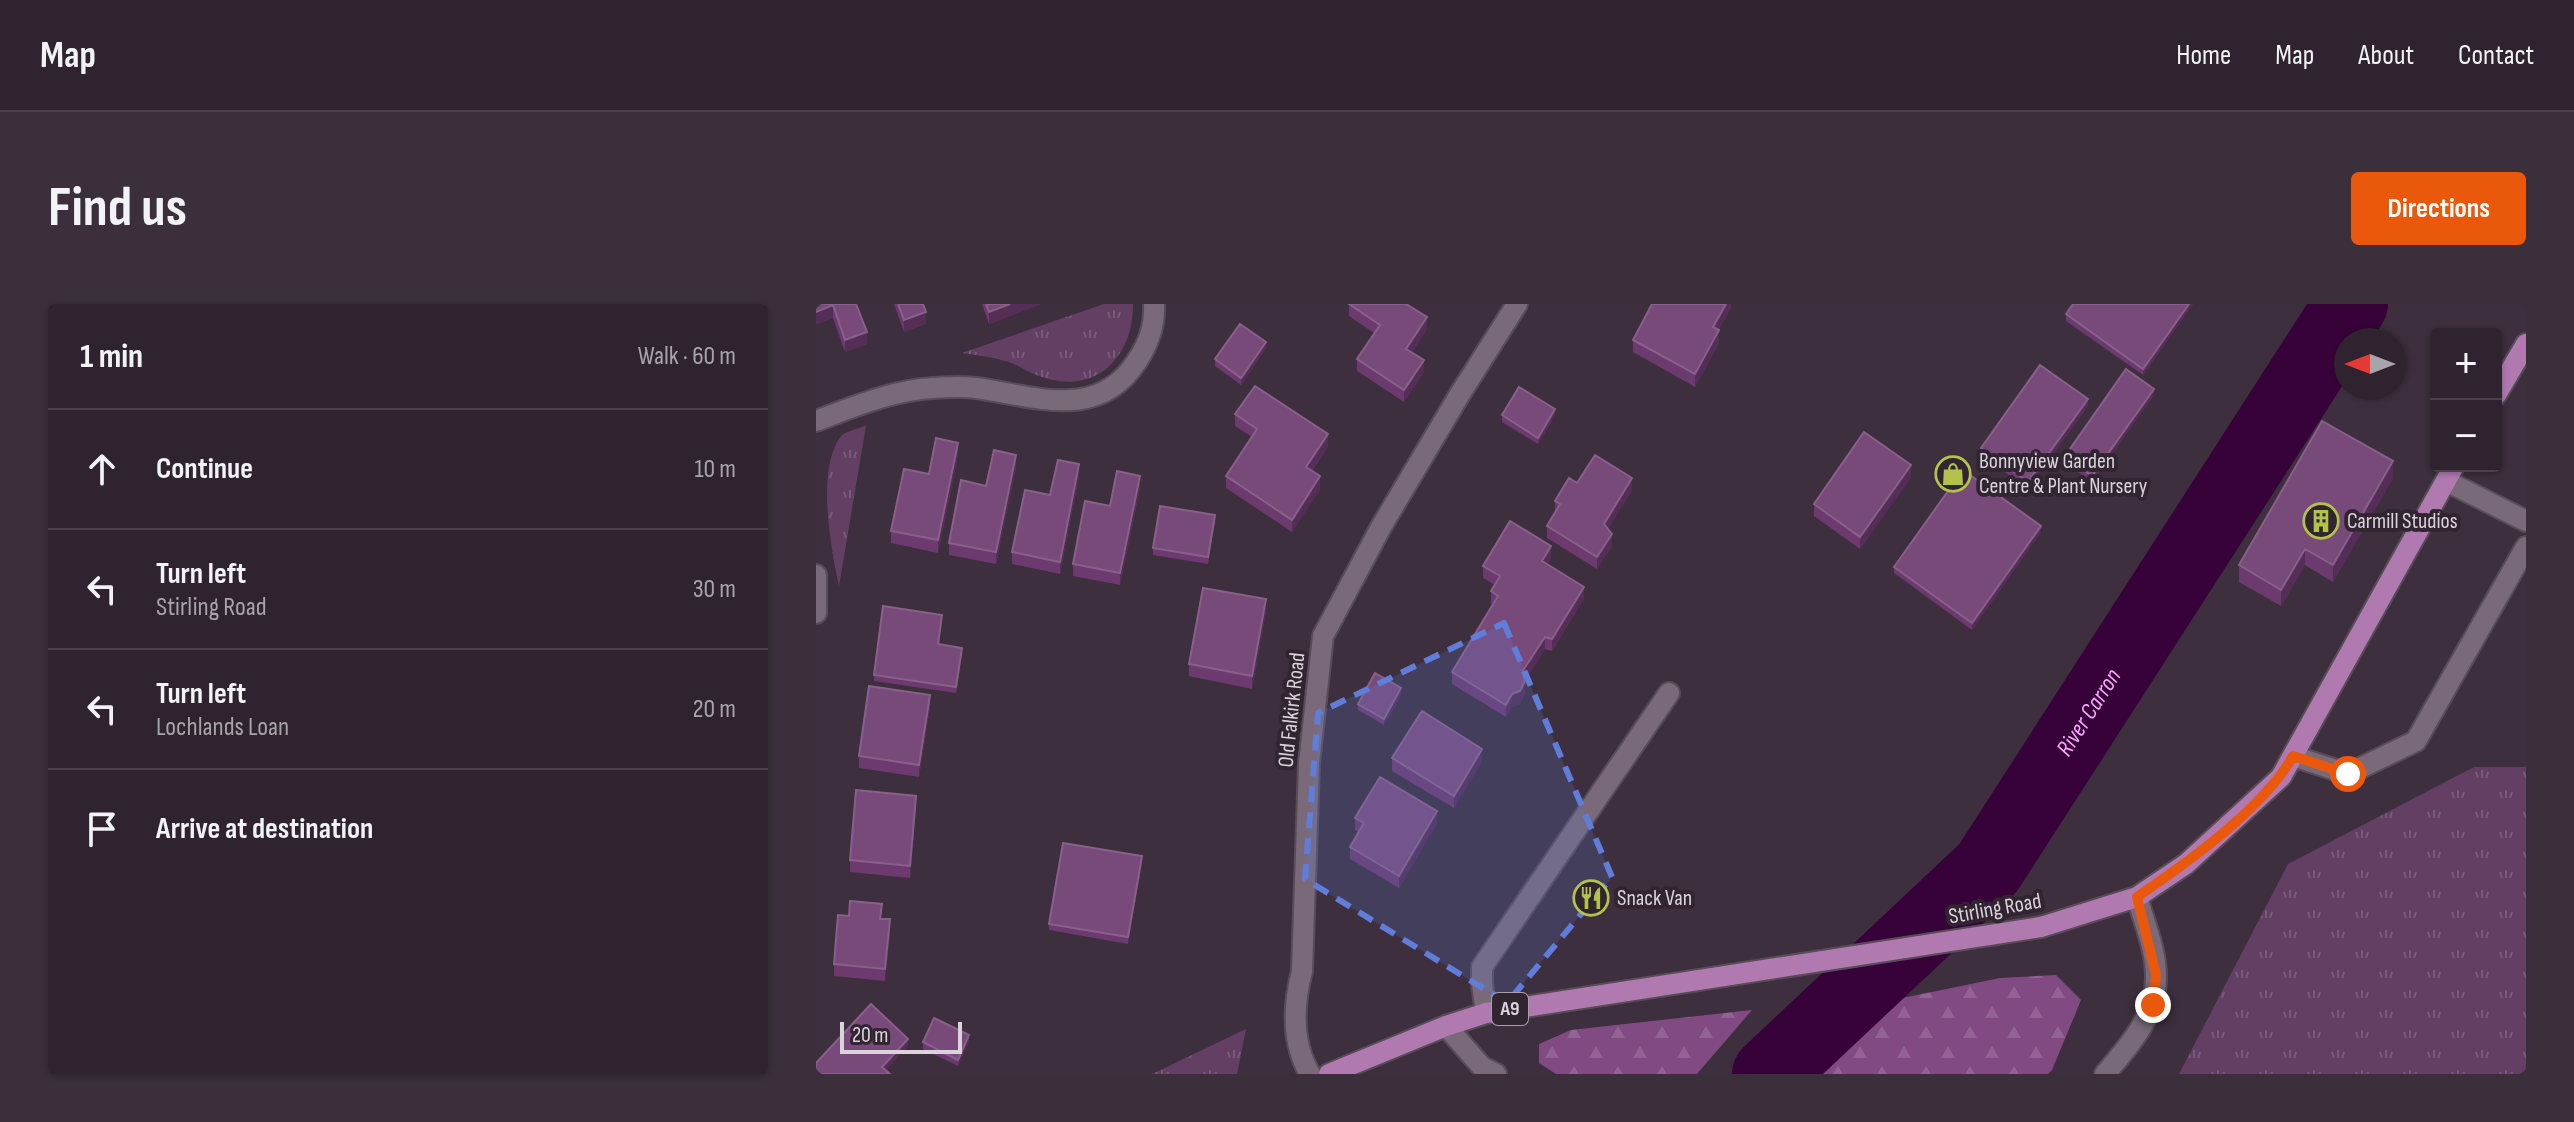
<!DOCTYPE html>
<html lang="en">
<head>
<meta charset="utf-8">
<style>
	body { margin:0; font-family:"Sofia Sans Condensed",sans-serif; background:#3a2f3a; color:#f1f3f6 }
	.controls { position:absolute; right:24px; top:24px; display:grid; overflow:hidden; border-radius:8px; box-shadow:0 2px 6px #0004 }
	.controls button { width:72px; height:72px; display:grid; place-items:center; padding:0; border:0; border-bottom:2px solid #49404a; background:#2e232e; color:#f1f3f6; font:40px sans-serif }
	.compass { position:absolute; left:1518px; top:24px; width:72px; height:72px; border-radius:50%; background:#2e232e; box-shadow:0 2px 6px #0004; rotate:270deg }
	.scale { position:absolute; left:24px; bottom:20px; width:122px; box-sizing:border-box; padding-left:8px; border:4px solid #dbd3db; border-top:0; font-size:22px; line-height:28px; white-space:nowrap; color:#dbd3db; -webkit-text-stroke:6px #322532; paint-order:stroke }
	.stop { position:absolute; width:24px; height:24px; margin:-18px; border:6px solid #ea580c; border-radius:50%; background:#fff }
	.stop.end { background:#ea580c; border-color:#fff; box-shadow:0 2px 8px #0008 }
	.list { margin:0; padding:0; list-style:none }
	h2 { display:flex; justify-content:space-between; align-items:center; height:104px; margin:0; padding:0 32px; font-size:34px }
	h2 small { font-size:26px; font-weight:400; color:#a7a4aa }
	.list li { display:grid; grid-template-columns:52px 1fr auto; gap:24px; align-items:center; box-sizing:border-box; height:120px; padding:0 32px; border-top:2px solid #49404a }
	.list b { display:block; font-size:30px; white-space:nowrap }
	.list p { margin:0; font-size:26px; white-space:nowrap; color:#a7a4aa }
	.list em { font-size:26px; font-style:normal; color:#a7a4aa }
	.icon { flex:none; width:44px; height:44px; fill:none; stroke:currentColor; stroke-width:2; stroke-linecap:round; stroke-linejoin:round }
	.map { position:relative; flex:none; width:1710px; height:770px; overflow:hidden; border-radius:8px }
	header { display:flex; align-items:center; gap:48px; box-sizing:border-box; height:112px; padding:0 40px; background:#2e232e; border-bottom:2px solid #49404a }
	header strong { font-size:38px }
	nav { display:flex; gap:44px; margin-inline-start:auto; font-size:28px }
	.intro { display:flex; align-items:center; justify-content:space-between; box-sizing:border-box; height:192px; padding:0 48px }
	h1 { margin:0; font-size:56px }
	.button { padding:20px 36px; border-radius:8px; background:#ea580c; color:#fff; font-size:28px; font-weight:700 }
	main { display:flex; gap:48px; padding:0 48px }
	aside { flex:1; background:#2e232e; border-radius:8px; box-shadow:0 2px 6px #0004 }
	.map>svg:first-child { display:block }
	.grass { fill:url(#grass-tufts) }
	.forest { fill:url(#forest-firs) }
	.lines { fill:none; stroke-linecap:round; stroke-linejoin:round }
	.river { stroke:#37013a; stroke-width:74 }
	.minor-casing { stroke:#574c57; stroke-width:24 }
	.major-casing { stroke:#574c57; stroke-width:24 }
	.minor { stroke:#796979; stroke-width:20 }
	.major { stroke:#b07ab1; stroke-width:20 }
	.wall { fill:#6c3a6e }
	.shaded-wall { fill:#542e56 }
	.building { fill:#784a7a; stroke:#886089; stroke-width:2 }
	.route { stroke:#ea580c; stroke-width:10 }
	.marked { fill:#607dd9; fill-opacity:0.2; stroke:#607dd9; stroke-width:6; stroke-dasharray:16 10; stroke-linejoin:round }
	.labels { text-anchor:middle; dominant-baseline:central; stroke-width:8; stroke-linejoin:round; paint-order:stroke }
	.shield { fill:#322532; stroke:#a89fa8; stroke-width:2 }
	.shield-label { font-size:20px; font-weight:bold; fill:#dbd3db }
	.poi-label { font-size:22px; fill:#dbd3db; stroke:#322532; text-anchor:start }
	.street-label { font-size:22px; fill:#dbd3db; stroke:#322532 }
	.water-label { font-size:24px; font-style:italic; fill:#f6a7f8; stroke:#322532 }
</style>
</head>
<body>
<header>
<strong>Map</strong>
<nav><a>Home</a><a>Map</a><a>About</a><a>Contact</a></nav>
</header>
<div class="intro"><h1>Find us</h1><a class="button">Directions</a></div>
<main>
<aside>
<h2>1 min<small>Walk · 60 m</small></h2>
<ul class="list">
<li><svg class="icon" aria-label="ahead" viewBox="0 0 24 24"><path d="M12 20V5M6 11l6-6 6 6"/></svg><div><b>Continue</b></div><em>10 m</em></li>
<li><svg class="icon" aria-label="left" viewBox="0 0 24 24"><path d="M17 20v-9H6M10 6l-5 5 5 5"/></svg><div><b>Turn left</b><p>Stirling Road</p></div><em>30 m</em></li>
<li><svg class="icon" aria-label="left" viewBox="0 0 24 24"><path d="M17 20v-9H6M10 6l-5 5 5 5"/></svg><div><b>Turn left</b><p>Lochlands Loan</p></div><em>20 m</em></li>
<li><svg class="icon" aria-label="arrive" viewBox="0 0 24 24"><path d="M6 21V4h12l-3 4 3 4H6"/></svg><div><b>Arrive at destination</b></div></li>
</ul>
</aside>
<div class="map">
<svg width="1710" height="770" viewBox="0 0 1710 770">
	<defs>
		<pattern id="grass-tufts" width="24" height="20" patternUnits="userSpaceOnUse" patternTransform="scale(2)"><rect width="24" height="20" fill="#633f64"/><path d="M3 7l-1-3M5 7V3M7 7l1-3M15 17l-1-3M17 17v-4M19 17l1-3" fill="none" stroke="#795a7a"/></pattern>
		<pattern id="forest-firs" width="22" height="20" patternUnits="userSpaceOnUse" patternTransform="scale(2)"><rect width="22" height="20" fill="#814a83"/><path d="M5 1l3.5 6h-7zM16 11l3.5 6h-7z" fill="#926394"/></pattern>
	</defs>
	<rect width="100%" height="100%" fill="#3d2f3d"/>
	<!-- grass -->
	<path class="grass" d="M 288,0 L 317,0 C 317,19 313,38 301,53 C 281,81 248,83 218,70 C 208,66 199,59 189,57 C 175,53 160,51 146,49 Z
		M 50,122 L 23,282 C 14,240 0,162 26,131 C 32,127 43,124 50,122 Z
		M 1658,463 L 1710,463 L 1710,770 L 1363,770 L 1472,560 Z
		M 430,725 L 421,770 L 336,770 Z"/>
	<!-- forest -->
	<path class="forest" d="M 1240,671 L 1265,696 L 1236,766 L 1232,770 L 993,770 L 1067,698 L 1184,674 Z
		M 936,706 L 881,770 L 740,770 L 723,759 L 723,740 L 755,726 Z"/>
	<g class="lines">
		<!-- river -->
		<path class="river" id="s1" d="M 953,770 L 1172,564 L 1535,0"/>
		<defs>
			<path id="minor" d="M 0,117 C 37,103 77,86 117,84 C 131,83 146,82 160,84 C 218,92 282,118 321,57 C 333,39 339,22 338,0
				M 1630,177 L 1710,217
				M 0,271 L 0,309
				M 1477,452 L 1532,470 L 1600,437 L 1710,243
				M 670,709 L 666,680 L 666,663 L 853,389
				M 630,722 L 666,763 L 680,770
				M 494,770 C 475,738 477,702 486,667 L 493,459 L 507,332 L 565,223 L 644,90 L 701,0
				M 1289,770 C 1313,742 1341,711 1340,672 C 1340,646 1328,618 1321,593"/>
			<path id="major" d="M 1680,91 L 1710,40
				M 513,770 L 630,722 L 670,709 L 1225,623 L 1321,593 L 1370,560 L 1465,473 L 1638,162"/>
		</defs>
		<!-- minor casing -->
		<use href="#minor" class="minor-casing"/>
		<!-- major casing -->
		<use href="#major" class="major-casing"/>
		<!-- minor -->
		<use href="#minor" class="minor"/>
		<!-- major -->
		<use href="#major" class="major"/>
	</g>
	<!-- wall -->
	<path class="wall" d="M 0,0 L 40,0 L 51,40 L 29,48 L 17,14 L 0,20 Z
		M 78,0 L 107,0 L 110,20 L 88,28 Z
		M 166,0 L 225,0 L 173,20 Z
		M 533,0 L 592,0 L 592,1 L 611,25 L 596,48 L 608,68 L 588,98 L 541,67 L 541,55 L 558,29 L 533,12 Z
		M 854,0 L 915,0 L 915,4 L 902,26 L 903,39 L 879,83 L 817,48 L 817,36 Z
		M 1257,0 L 1377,0 L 1327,71 L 1250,17 L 1250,10 Z
		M 450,44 L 425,81 L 399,62 L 399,55 Z
		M 1338,91 L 1276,178 L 1249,159 L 1249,152 Z
		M 1272,102 L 1212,185 L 1165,151 L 1165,144 Z
		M 419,110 L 512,142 L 496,167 L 504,185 L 476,228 L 410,184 L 410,172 L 436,133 L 419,122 Z
		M 686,111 L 739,112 L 722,140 L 686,118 Z
		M 142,151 L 122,249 L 75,239 L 75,227 Z
		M 200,163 L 180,260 L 133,251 L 133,239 L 170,182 Z
		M 263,172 L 244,270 L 196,260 L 196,248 L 234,191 Z
		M 1095,173 L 1044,245 L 998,212 L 998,200 Z
		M 1577,174 L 1517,278 L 1489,261 L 1465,302 L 1423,278 L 1423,261 Z
		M 761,179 L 816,186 L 792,225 L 796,242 L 781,265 L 731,234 L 731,222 L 739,208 L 739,197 Z
		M 324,184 L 304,281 L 257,272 L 257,260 L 294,202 Z
		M 399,217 L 392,260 L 337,251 L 337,244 Z
		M 1225,228 L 1156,326 L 1078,269 L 1078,263 Z
		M 735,254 L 731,260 L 768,295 L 736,347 L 729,345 L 709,376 L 709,389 L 704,400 L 696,403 L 690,413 L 636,380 L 636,368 L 677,301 L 675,299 L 675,287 L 679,281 L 667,274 L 667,262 Z
		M 450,308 L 436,385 L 373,372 L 373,360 Z
		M 126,317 L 123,340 L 146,350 L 140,389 L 58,377 L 58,371 Z
		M 585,391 L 568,421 L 542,406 L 542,400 Z
		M 114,403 L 103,473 L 43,464 L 43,452 Z
		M 576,454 L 666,457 L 638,504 L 576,467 Z
		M 100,504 L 94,574 L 34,568 L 34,556 Z
		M 539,514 L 621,519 L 583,584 L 534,555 L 534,543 L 543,528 L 539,526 Z
		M 326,559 L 312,640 L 233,626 L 233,620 Z
		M 65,615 L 74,628 L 69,677 L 18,672 L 18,660 Z
		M 153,737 L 142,762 L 107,745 L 107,738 Z"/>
	<!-- shaded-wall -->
	<path class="shaded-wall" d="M 194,0 L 225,0 L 173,20 L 173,8 Z
		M 910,0 L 915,0 L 915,4 L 897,35 L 897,23 Z
		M 1373,0 L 1377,0 L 1327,71 L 1327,65 Z
		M 17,1 L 17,14 L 0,20 L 0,8 Z
		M 110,8 L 110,20 L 88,28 L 88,16 Z
		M 611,13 L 611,25 L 590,57 L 590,45 Z
		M 903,26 L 903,39 L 879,83 L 879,70 Z
		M 51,28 L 51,40 L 29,48 L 29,36 Z
		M 450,38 L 450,44 L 425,81 L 425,74 Z
		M 608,56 L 608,68 L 588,98 L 588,86 Z
		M 1338,85 L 1338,91 L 1276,178 L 1276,172 Z
		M 1272,95 L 1272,102 L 1212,185 L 1212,178 Z
		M 739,105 L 739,112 L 722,140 L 722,134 Z
		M 512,130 L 512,142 L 490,175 L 490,163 Z
		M 142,139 L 142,151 L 122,249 L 122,236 Z
		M 200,151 L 200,163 L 180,260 L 180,248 Z
		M 1577,157 L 1577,174 L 1517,278 L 1517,261 Z
		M 263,160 L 263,172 L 244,270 L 244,258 Z
		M 1095,161 L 1095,173 L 1044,245 L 1044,233 Z
		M 324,172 L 324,184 L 304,281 L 304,269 Z
		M 504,172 L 504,185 L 476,228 L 476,216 Z
		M 816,174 L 816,186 L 788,232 L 788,220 Z
		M 1225,222 L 1225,228 L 1156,326 L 1156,319 Z
		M 796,230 L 796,242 L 781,265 L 781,253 Z
		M 735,242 L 735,254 L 726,269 L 726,257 Z
		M 1489,245 L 1489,261 L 1465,302 L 1465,286 Z
		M 768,283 L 768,295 L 736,347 L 736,335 Z
		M 450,295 L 450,308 L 436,385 L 436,372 Z
		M 729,333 L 729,345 L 706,380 L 706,368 Z
		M 709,377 L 709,389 L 704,400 L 696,403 L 690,413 L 690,401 L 696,390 Z
		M 585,384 L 585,391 L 568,421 L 568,415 Z
		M 114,391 L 114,403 L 103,473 L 103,461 Z
		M 666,445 L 666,457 L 638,504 L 638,492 Z
		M 100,492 L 100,504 L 94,574 L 94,562 Z
		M 621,507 L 621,519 L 583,584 L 583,572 Z
		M 326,552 L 326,559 L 312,640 L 312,633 Z
		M 74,615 L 74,628 L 69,677 L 69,665 Z
		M 153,731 L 153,737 L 142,762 L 142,756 Z
		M 92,735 L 92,742 L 66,770 L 66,763 Z"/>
	<!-- building -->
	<path class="building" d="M 0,0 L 40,0 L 51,28 L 29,36 L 17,1 L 0,8 Z
		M 82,0 L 107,0 L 110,8 L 88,16 Z
		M 170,0 L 194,0 L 173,8 Z
		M 533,0 L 590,0 L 611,13 L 590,45 L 608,56 L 588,86 L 541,55 L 564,21 Z
		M 836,0 L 910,0 L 897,23 L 903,26 L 879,70 L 817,36 Z
		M 1257,0 L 1373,0 L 1327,65 L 1250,10 Z
		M 424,20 L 450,38 L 425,74 L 399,55 Z
		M 1224,61 L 1272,95 L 1212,178 L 1165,144 Z
		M 1310,65 L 1338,85 L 1276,172 L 1249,152 Z
		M 439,82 L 512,130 L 490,163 L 504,172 L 476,216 L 410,172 L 441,125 L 419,110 Z
		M 703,83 L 739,105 L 722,134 L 686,111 Z
		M 1506,117 L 1577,157 L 1517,261 L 1489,245 L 1465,286 L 1423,261 Z
		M 1048,128 L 1095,161 L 1044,233 L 998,200 Z
		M 120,134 L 142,139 L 122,236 L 75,227 L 88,165 L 113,170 Z
		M 178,146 L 200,151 L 180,248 L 133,239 L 145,176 L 170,182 Z
		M 779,151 L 816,174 L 788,220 L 796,230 L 781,253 L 731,222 L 744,200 L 739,197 L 753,174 L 761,179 Z
		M 242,156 L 263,160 L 244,258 L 196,248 L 209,186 L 234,191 Z
		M 1147,166 L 1225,222 L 1156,319 L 1078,263 Z
		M 301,167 L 324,172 L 304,269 L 257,260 L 269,197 L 294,202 Z
		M 344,202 L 399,211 L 392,253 L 337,244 Z
		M 694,217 L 735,242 L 726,257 L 768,283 L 736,335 L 729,333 L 706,368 L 709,377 L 704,387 L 696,390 L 690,401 L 636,368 L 682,292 L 675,287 L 684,272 L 667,262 Z
		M 387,284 L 450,295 L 436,372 L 373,360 Z
		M 67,302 L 126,311 L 122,340 L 146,344 L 140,383 L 58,371 Z
		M 559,369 L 585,384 L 568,415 L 542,400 Z
		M 53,382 L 114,391 L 103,461 L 43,452 Z
		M 606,407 L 666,445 L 638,492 L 576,454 Z
		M 564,473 L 621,507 L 583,572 L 534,543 L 548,519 L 539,514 Z
		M 40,486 L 100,492 L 94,562 L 34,556 Z
		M 247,539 L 326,552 L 312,633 L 233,620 Z
		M 34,597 L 66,600 L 64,615 L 74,615 L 69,665 L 18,660 L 22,611 L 33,612 Z
		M 55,700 L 92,735 L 66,763 L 74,770 L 0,770 L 0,759 Z
		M 118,714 L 153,731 L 142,756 L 107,738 Z"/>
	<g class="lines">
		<!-- route -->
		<path class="route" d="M 1337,701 L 1340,671 L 1321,593 C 1372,558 1447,505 1477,452 L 1532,470"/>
	</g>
	<!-- marked area -->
	<path class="marked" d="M 688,319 L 796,573 L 691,699 L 489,575 L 502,409 Z"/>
	<!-- icons -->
	<defs>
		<symbol id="shop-ring" viewBox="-11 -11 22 22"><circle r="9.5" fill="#322532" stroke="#b3c24b" stroke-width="1.5"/><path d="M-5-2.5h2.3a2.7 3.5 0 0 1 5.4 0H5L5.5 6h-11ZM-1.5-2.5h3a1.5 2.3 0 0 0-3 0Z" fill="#b3c24b"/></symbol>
		<symbol id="building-ring" viewBox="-11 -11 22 22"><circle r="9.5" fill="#322532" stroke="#b3c24b" stroke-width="1.5"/><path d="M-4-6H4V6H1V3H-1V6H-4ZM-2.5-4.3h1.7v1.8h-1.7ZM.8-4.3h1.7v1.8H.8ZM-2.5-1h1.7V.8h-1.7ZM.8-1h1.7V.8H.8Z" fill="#b3c24b"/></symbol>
		<symbol id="restaurant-ring" viewBox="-11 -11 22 22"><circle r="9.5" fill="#322532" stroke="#b3c24b" stroke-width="1.5"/><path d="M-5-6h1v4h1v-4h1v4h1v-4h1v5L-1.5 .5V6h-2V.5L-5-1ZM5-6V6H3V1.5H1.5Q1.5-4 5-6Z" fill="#b3c24b"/></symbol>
	</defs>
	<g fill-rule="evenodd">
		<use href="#shop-ring" x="1117" y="150" width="40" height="40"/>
		<use href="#building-ring" x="1485" y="197" width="40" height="40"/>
		<use href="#restaurant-ring" x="755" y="574" width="40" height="40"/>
	</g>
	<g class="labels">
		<!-- shield labels -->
		<rect class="shield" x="676" y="689" width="36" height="32" rx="6"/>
		<g class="shield-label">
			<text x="694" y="705">A9</text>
		</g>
		<!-- poi labels -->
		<g class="poi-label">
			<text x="1163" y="157">Bonnyview Garden<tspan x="1163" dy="25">Centre &amp; Plant Nursery</tspan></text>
			<text x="1531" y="217">Carmill Studios</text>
			<text x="801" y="594">Snack Van</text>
		</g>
		<!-- street labels -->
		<g class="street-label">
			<text transform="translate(476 406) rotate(-84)">Old Falkirk Road</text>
			<text transform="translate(1179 605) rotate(-10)">Stirling Road</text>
		</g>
		<!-- water labels -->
		<g class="water-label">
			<text stroke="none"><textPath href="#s1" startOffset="486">River Carron</textPath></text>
		</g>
	</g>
</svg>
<div class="controls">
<button>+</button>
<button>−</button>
</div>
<svg class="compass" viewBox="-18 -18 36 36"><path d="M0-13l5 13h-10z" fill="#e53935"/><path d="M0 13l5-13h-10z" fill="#a7a4aa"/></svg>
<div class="scale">20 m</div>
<div class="stop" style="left:1532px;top:470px"></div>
<div class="stop end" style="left:1337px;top:701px"></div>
</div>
</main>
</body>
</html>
